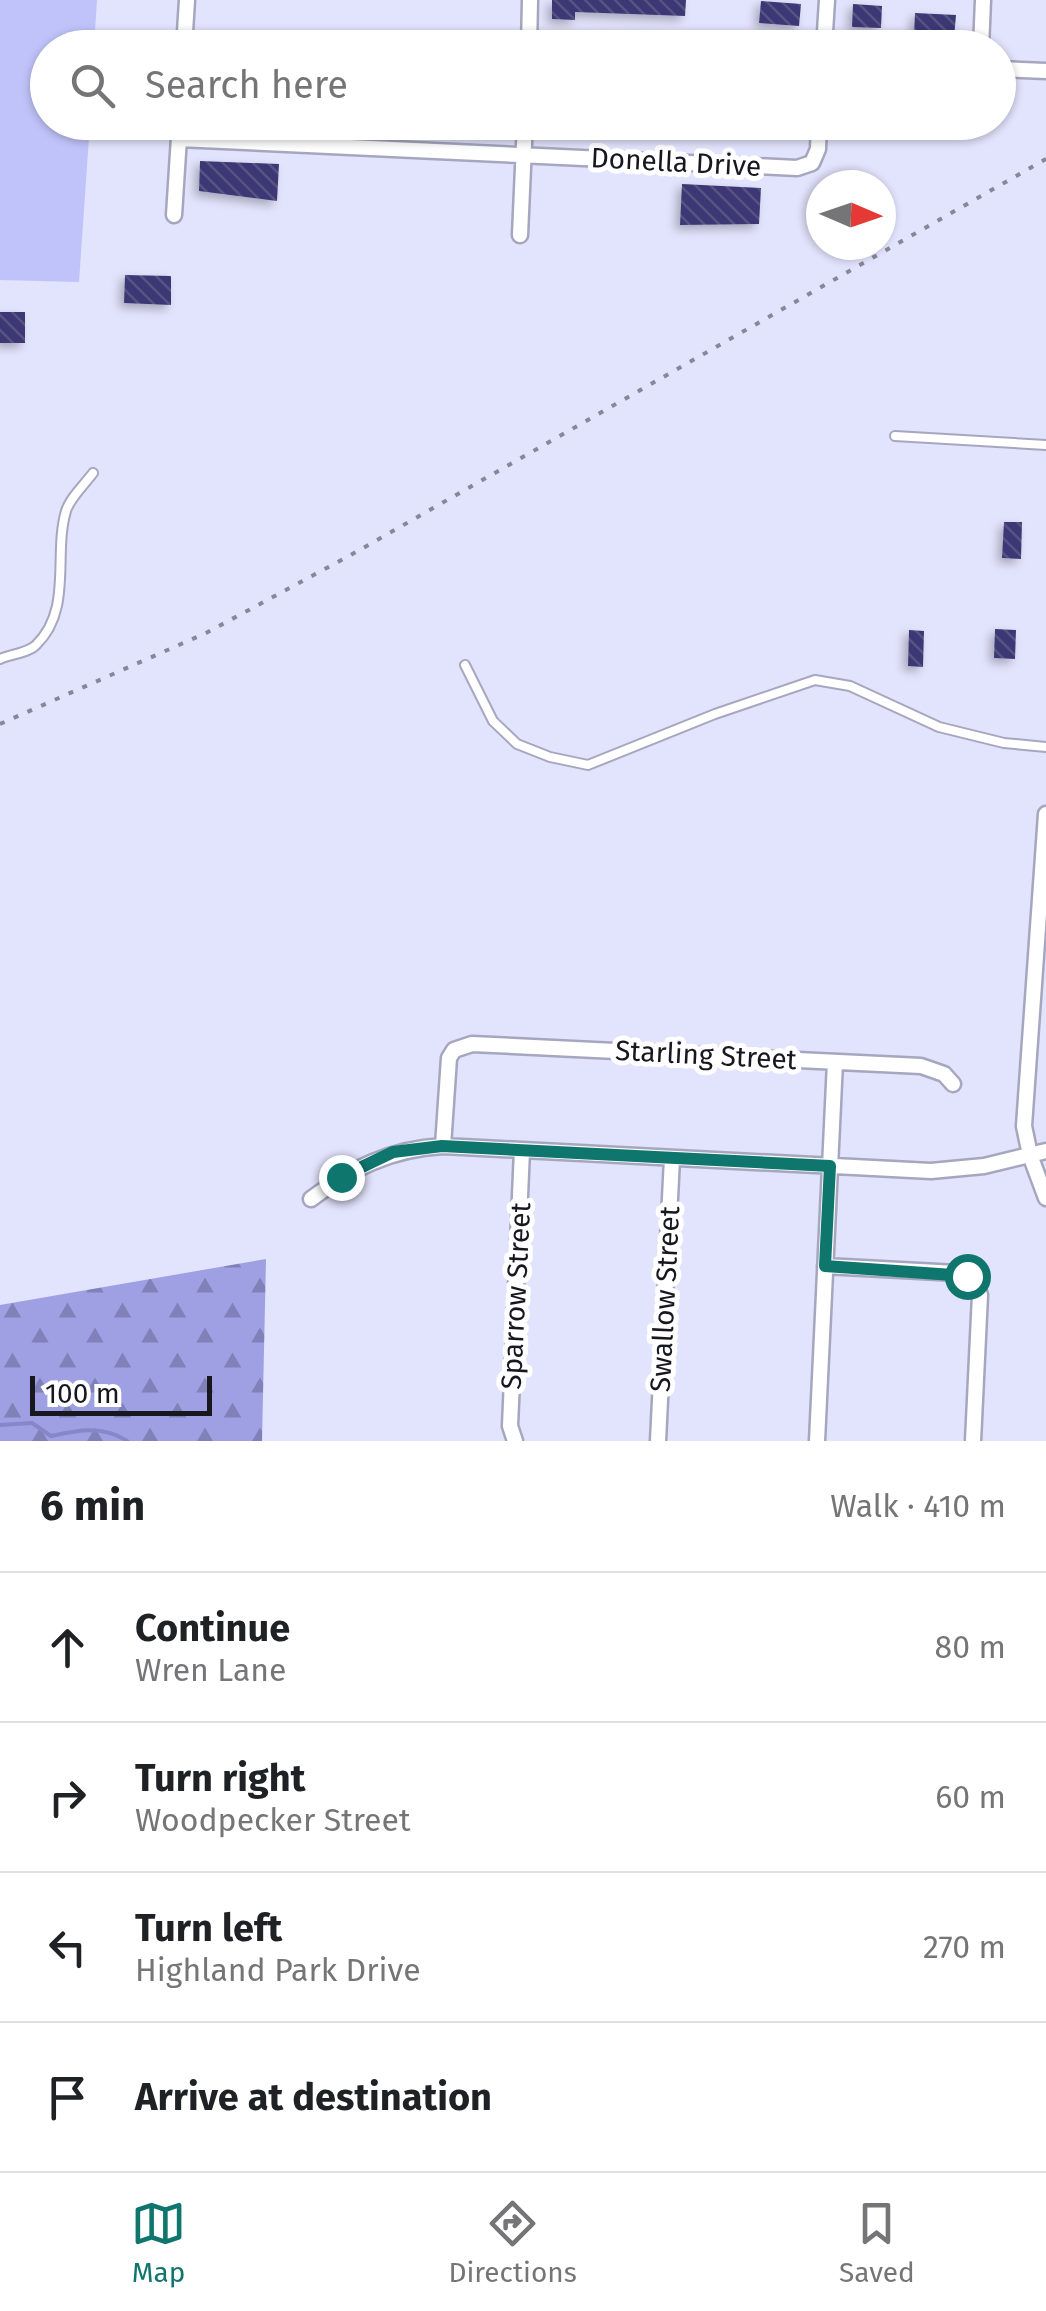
<!DOCTYPE html>
<html lang="en">
<head>
<meta charset="utf-8">
<style>
	body { margin:0; font-family:"Fira Sans",sans-serif; background:#f6f6f6; color:#202124 }
	.compass { position:absolute; left:806px; top:170px; width:90px; height:90px; border-radius:50%; background:#fff; box-shadow:0 2px 8px #0004; rotate:92deg }
	.scale { position:absolute; left:30px; bottom:25px; width:182px; box-sizing:border-box; padding-left:10px; border:5px solid #171720; border-top:0; font-size:28px; line-height:35px; white-space:nowrap; color:#171720; -webkit-text-stroke:8px #fff; paint-order:stroke }
	.stop { position:absolute; width:30px; height:30px; margin:-22px; border:8px solid #0f766e; border-radius:50%; background:#fff }
	.stop.end { background:#0f766e; border-color:#fff; box-shadow:0 2px 10px #0008 }
	.list { margin:0; padding:0; list-style:none }
	h2 { display:flex; justify-content:space-between; align-items:center; height:130px; margin:0; padding:0 40px; font-size:42px }
	h2 small { font-size:32px; font-weight:400; color:#757577 }
	.list li { display:grid; grid-template-columns:65px 1fr auto; gap:30px; align-items:center; box-sizing:border-box; height:150px; padding:0 40px; border-top:2px solid #e0e0e0 }
	.list b { display:block; font-size:38px; white-space:nowrap }
	.list p { margin:0; font-size:32px; white-space:nowrap; color:#757577 }
	.list em { font-size:32px; font-style:normal; color:#757577 }
	.icon { flex:none; width:55px; height:55px; fill:none; stroke:currentColor; stroke-width:2; stroke-linecap:round; stroke-linejoin:round }
	.map { position:relative; flex:none; width:1046px; height:1441px; overflow:hidden }
	.search { position:absolute; background:#fff; box-shadow:0 2px 8px #0004; left:30px; right:30px; top:30px; height:110px; display:flex; align-items:center; gap:25px; box-sizing:border-box; padding:0 35px; border-radius:55px; color:#757577; font-size:38px }
	.sheet { height:730px; background:#fff }
	nav { display:flex; justify-content:space-around; align-items:center; box-sizing:border-box; height:140px; border-top:2px solid #e0e0e0; background:#fff; font-size:28px; color:#757577 }
	nav a { display:grid; justify-items:center; gap:5px }
	nav .on { color:#0f766e }
	.map>svg:first-child { display:block }
	.green { fill:#c0c3f9 }
	.forest { fill:url(#forest-firs) }
	.lines { fill:none; stroke-linecap:round; stroke-linejoin:round }
	.stream { stroke:#8687c9; stroke-width:4 }
	.building { fill:url(#building-back-hatch); filter:url(#shadow) }
	.service-casing { stroke:#a6a7be; stroke-width:12 }
	.minor-casing { stroke:#a6a7be; stroke-width:19 }
	.service { stroke:#fff; stroke-width:8 }
	.minor { stroke:#fff; stroke-width:14 }
	.rail { stroke:#868799; stroke-width:4; stroke-dasharray:5 10; stroke-linecap:butt }
	.route { stroke:#0f766e; stroke-width:12 }
	.labels { text-anchor:middle; dominant-baseline:central; stroke-width:10; stroke-linejoin:round; paint-order:stroke }
	.street-label { font-size:28px; fill:#171720; stroke:#fff }
</style>
</head>
<body>
<div class="map">
<svg width="1046" height="1441" viewBox="0 0 1046 1441">
	<defs>
		<pattern id="forest-firs" width="22" height="20" patternUnits="userSpaceOnUse" patternTransform="scale(2.5)"><rect width="22" height="20" fill="#9ea0e3"/><path d="M5 1l3.5 6h-7zM16 11l3.5 6h-7z" fill="#8081b8"/></pattern>
		<pattern id="building-back-hatch" width="6" height="6" patternUnits="userSpaceOnUse" patternTransform="scale(2.5)"><rect width="6" height="6" fill="#3c3974"/><path d="M-1 5l2 2M0 0l6 6M5-1l2 2" fill="none" stroke="#555382"/></pattern>
		<filter id="shadow"><feDropShadow dx="-4.5" dy="4.5" stdDeviation="5" flood-color="#0004"/></filter>
	</defs>
	<rect width="100%" height="100%" fill="#e2e3fc"/>
	<!-- green -->
	<path class="green" d="M 0,0 L 97,0 L 94,47 L 48,48 L 48,122 L 90,123 L 79,282 L 0,280 Z"/>
	<!-- forest -->
	<path class="forest" d="M 266,1259 L 262,1441 L 0,1441 L 0,1305 Z"/>
	<g class="lines">
		<!-- stream -->
		<path class="stream" d="M 0,1425 L 32,1423 L 51,1436 C 78,1430 103,1425 127,1441"/>
	</g>
	<!-- building -->
	<path class="building" d="M 552,0 L 686,0 L 685,16 L 575,12 L 575,20 L 552,19 Z
		M 761,1 L 801,4 L 799,26 L 759,23 Z
		M 853,4 L 882,6 L 881,28 L 852,27 Z
		M 915,13 L 956,15 L 954,38 L 914,36 Z
		M 200,161 L 279,164 L 277,201 L 199,191 Z
		M 682,184 L 761,188 L 759,224 L 680,225 Z
		M 125,275 L 171,276 L 171,305 L 124,303 Z
		M 0,312 L 25,312 L 25,343 L 0,343 Z
		M 1004,522 L 1022,522 L 1021,559 L 1002,558 Z
		M 995,629 L 1016,630 L 1015,659 L 994,658 Z
		M 909,630 L 924,631 L 923,667 L 908,666 Z"/>
	<g class="lines">
		<defs>
			<path id="service" d="M 895,436 L 1046,445
				M 0,659 C 11,654 28,653 36,645 C 73,609 53,555 66,511 C 70,498 84,485 93,473
				M 465,665 L 493,721 L 517,744 L 550,757 L 588,765 L 715,714 L 815,680 L 850,686 L 939,727 L 1004,743 L 1046,747"/>
			<path id="minor" d="M 184,48 L 187,0
				M 529,48 L 530,0
				M 824,48 L 827,0
				M 981,48 L 983,0
				M 998,69 L 1046,71
				M 179,139 L 797,168 L 812,163 L 818,149 L 819,122
				M 174,215 L 180,122
				M 520,235 L 525,122
				M 1046,814 L 1024,1126 L 1030,1155 L 1046,1198
				M 443,1146 L 449,1058 L 454,1050 L 472,1044 L 921,1066 L 944,1074 L 953,1084
				M 311,1199 C 353,1168 390,1149 443,1146 L 931,1171 L 984,1166 L 1046,1151
				M 825,1266 L 957,1273 L 974,1279 L 980,1295 L 973,1441
				M 515,1441 L 510,1426 L 522,1150
				M 658,1441 L 672,1158
				M 817,1441 L 835,1062"/>
		</defs>
		<!-- service casing -->
		<use href="#service" class="service-casing"/>
		<!-- minor casing -->
		<use href="#minor" class="minor-casing"/>
		<!-- service -->
		<use href="#service" class="service"/>
		<!-- minor -->
		<use href="#minor" class="minor"/>
		<!-- rail -->
		<path class="rail" d="M 0,724 L 206,633 L 349,556 L 1046,159"/>
	</g>
	<g class="lines">
		<!-- route -->
		<path class="route" d="M 341,1177 L 393,1152 L 442,1146 L 830,1166 L 825,1266 L 967,1276"/>
	</g>
	<g class="labels">
		<!-- street labels -->
		<g class="street-label">
			<text transform="translate(676 162) rotate(3)">Donella Drive</text>
			<text transform="translate(706 1055) rotate(3)">Starling Street</text>
			<text transform="translate(516 1296) rotate(-87)">Sparrow Street</text>
			<text transform="translate(665 1299) rotate(-87)">Swallow Street</text>
		</g>
	</g>
</svg>
<svg class="compass" viewBox="-18 -18 36 36"><path d="M0-13l5 13h-10z" fill="#e53935"/><path d="M0 13l5-13h-10z" fill="#757577"/></svg>
<div class="scale">100 m</div>
<div class="stop" style="left:967px;top:1276px"></div>
<div class="stop end" style="left:341px;top:1177px"></div>
<div class="search"><svg class="icon" aria-label="search" viewBox="0 0 24 24"><circle cx="10" cy="10" r="6"/><path d="M15 15l6 6"/></svg>Search here</div>
</div>
<section class="sheet">
<h2>6 min<small>Walk · 410 m</small></h2>
<ul class="list">
<li><svg class="icon" aria-label="ahead" viewBox="0 0 24 24"><path d="M12 20V5M6 11l6-6 6 6"/></svg><div><b>Continue</b><p>Wren Lane</p></div><em>80 m</em></li>
<li><svg class="icon" aria-label="right" viewBox="0 0 24 24"><path d="M7 20v-9h11M14 6l5 5-5 5"/></svg><div><b>Turn right</b><p>Woodpecker Street</p></div><em>60 m</em></li>
<li><svg class="icon" aria-label="left" viewBox="0 0 24 24"><path d="M17 20v-9H6M10 6l-5 5 5 5"/></svg><div><b>Turn left</b><p>Highland Park Drive</p></div><em>270 m</em></li>
<li><svg class="icon" aria-label="arrive" viewBox="0 0 24 24"><path d="M6 21V4h12l-3 4 3 4H6"/></svg><div><b>Arrive at destination</b></div></li>
</ul>
</section>
<nav>
<a class="on"><svg class="icon" aria-label="map" viewBox="0 0 24 24"><path d="M3 6l6-2 6 2 6-2v14l-6 2-6-2-6 2zM9 4v14M15 6v14"/></svg>Map</a>
<a><svg class="icon" aria-label="directions" viewBox="0 0 24 24"><path d="M12 3l9 9-9 9-9-9zM9 14v-3h6M13 9l2 2-2 2"/></svg>Directions</a>
<a><svg class="icon" aria-label="saved" viewBox="0 0 24 24"><path d="M7 4h10v16l-5-4-5 4z"/></svg>Saved</a>
</nav>
</body>
</html>
